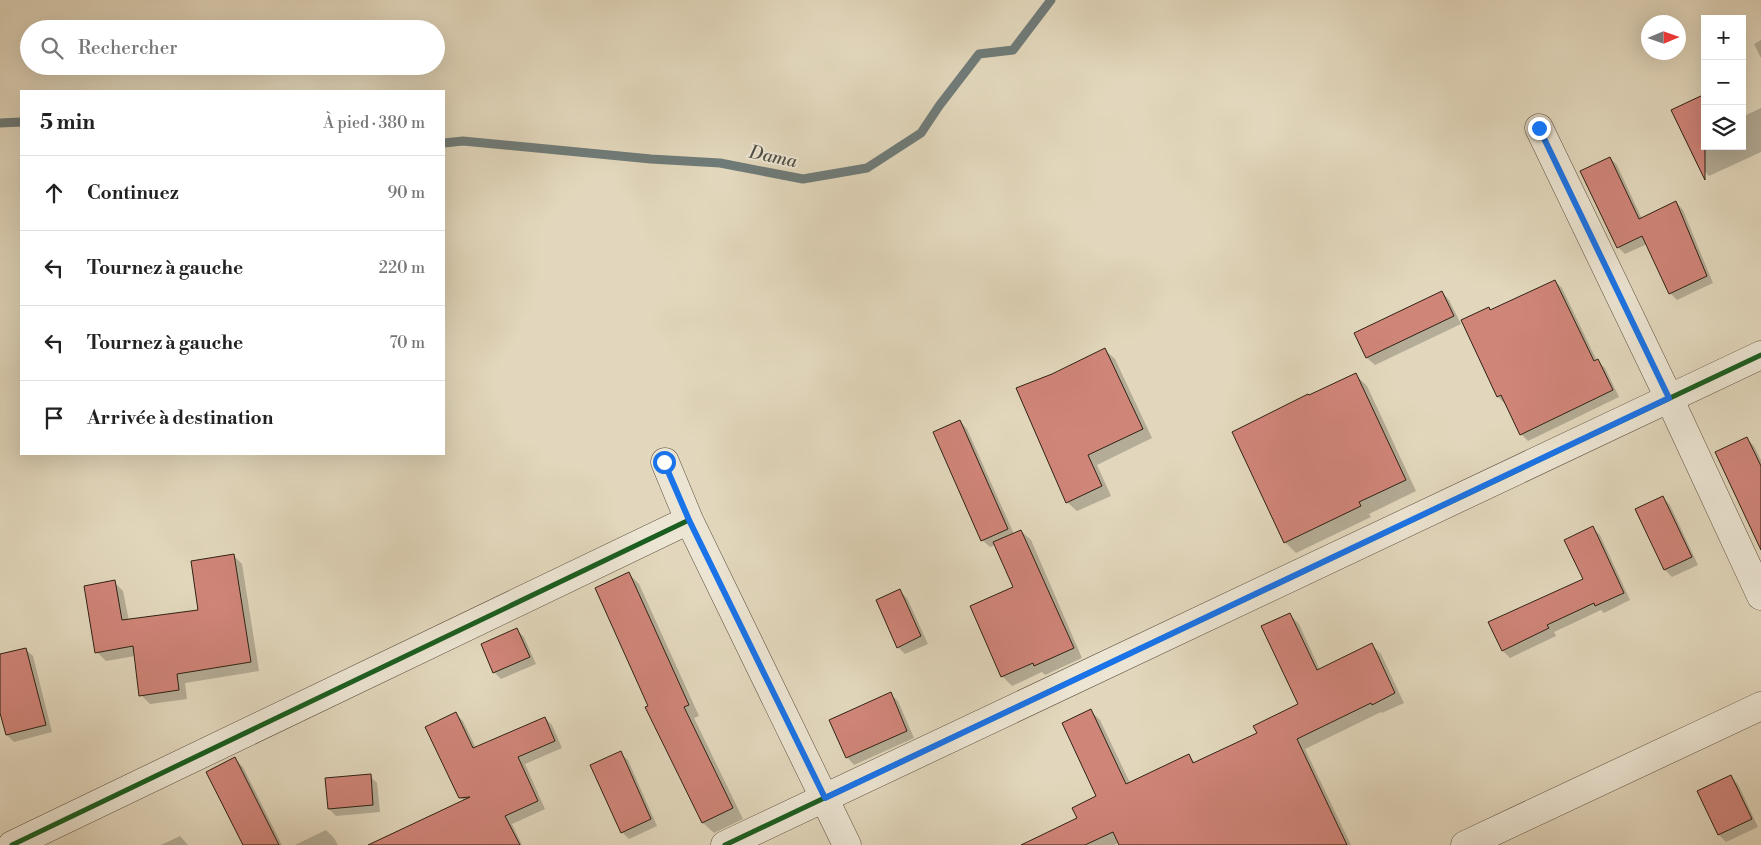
<!DOCTYPE html>
<html lang="fr">
<head>
<meta charset="utf-8">
<style>
	body { margin:0; font-family:"Libre Bodoni",serif; background:#f6f6f6; color:#222 }
	.controls { position:absolute; right:15px; top:15px; display:grid; overflow:hidden; border-radius:0px; box-shadow:0 5px 20px #0002 }
	.controls button { width:45px; height:45px; display:grid; place-items:center; padding:0; border:0; border-bottom:1px solid #e0e0e0; background:#fff; color:#222; font:25px sans-serif }
	.compass { position:absolute; left:1641px; top:15px; width:45px; height:45px; border-radius:50%; background:#fff; box-shadow:0 5px 20px #0002; rotate:88deg }
	.stop { position:absolute; width:15px; height:15px; margin:-11px; border:4px solid #1a73e8; border-radius:50%; background:#fff }
	.stop.end { background:#1a73e8; border-color:#fff; box-shadow:0 1px 5px #0008 }
	.list { margin:0; padding:0; list-style:none }
	h2 { display:flex; justify-content:space-between; align-items:center; height:65px; margin:0; padding:0 20px; font-size:21px }
	h2 small { font-size:16px; font-weight:400; color:#767676 }
	.list li { display:grid; grid-template-columns:32px 1fr auto; gap:15px; align-items:center; box-sizing:border-box; height:75px; padding:0 20px; border-top:1px solid #e0e0e0 }
	.list b { display:block; font-size:19px; white-space:nowrap }
	.list em { font-size:16px; font-style:normal; color:#767676 }
	.icon { flex:none; width:28px; height:28px; fill:none; stroke:currentColor; stroke-width:2; stroke-linecap:round; stroke-linejoin:round }
	.map { position:relative; flex:none; width:1761px; height:845px; overflow:hidden }
	.search { position:absolute; background:#fff; box-shadow:0 5px 20px #0002; left:20px; top:20px; width:425px; height:55px; display:flex; align-items:center; gap:12px; box-sizing:border-box; padding:0 18px; border-radius:28px; color:#767676; font-size:19px }
	.panel { position:absolute; background:#fff; box-shadow:0 5px 20px #0002; left:20px; top:90px; width:425px; height:365px; border-radius:0px }
	.map>svg:first-child { display:block }
	.shadow { fill:#0003 }
	.lines { fill:none; stroke-linecap:round; stroke-linejoin:round }
	.stream { stroke:#6f7b78; stroke-width:9 }
	.building { fill:#d08579; stroke:#2f2214 }
	.street-casing { stroke:#5c4f3e; stroke-width:29 }
	.street { stroke:#ece5d3; stroke-width:28 }
	.cycleway-casing { stroke:#ece5d3; stroke-width:8 }
	.cycleway { stroke:#1b5e20; stroke-width:5 }
	.route { stroke:#1a73e8; stroke-width:6 }
	.labels { text-anchor:middle; dominant-baseline:central; stroke-width:4; stroke-linejoin:round; paint-order:stroke }
	.water-label { font-size:18px; font-style:italic; fill:#4f4f46; stroke:#ece5d3 }
</style>
</head>
<body>
<div class="map">
<svg width="1761" height="845" viewBox="0 0 1761 845">
	<rect width="100%" height="100%" fill="#e2d7bc"/>
	<filter id="stains"><feTurbulence type="fractalNoise" baseFrequency=".004" numOctaves="4"/><feColorMatrix values="0 0 0 0 .2 0 0 0 0 .09 0 0 0 0 .02 0 0 0 .5 -.17"/></filter>
	<radialGradient id="worn" r=".72"><stop offset=".6" stop-color="#630" stop-opacity="0"/><stop offset="1" stop-color="#630" stop-opacity=".3"/></radialGradient>
	<!-- shadow -->
	<path class="shadow" d="M 1761,40 L 1761,58 L 1754,44 Z
		M 1761,108 L 1761,152 L 1709,176 L 1701,168 L 1705,146 L 1742,146 L 1742,117 Z
		M 1610,158 L 1617,165 L 1642,219 L 1676,202 L 1683,210 L 1713,283 L 1677,300 L 1670,293 L 1647,244 L 1625,254 L 1618,247 Z
		M 1555,281 L 1562,288 L 1597,361 L 1598,361 L 1605,368 L 1619,397 L 1528,441 L 1521,434 L 1505,404 L 1498,397 L 1463,321 L 1491,311 Z
		M 1442,292 L 1449,300 L 1461,324 L 1375,365 L 1367,358 L 1356,333 Z
		M 1105,350 L 1115,359 L 1152,438 L 1097,465 L 1111,496 L 1077,511 L 1067,502 L 1053,375 Z
		M 1356,375 L 1367,386 L 1416,491 L 1369,514 L 1371,517 L 1296,553 L 1285,542 L 1309,397 Z
		M 960,421 L 967,429 L 1014,534 L 1021,531 L 1031,540 L 1082,658 L 1045,675 L 1042,672 L 1012,686 L 1002,676 L 1015,588 L 996,545 L 990,547 L 982,540 Z
		M 1747,439 L 1754,446 L 1761,460 L 1761,539 Z
		M 1662,497 L 1670,505 L 1698,565 L 1672,577 L 1665,570 L 1636,510 Z
		M 1593,528 L 1600,535 L 1630,600 L 1604,613 L 1601,610 L 1554,632 L 1556,636 L 1510,658 L 1503,651 L 1584,580 Z
		M 233,555 L 242,564 L 259,671 L 185,683 L 187,699 L 150,704 L 141,695 L 135,656 L 106,661 L 97,652 L 114,582 L 123,591 L 129,621 L 200,611 Z
		M 628,573 L 639,584 L 699,716 L 694,718 L 743,819 L 714,833 L 703,823 L 647,708 L 650,706 Z
		M 900,591 L 907,598 L 928,644 L 905,654 L 898,647 Z
		M 1289,614 L 1299,624 L 1320,670 L 1372,645 L 1381,654 L 1404,703 L 1382,713 L 1381,712 L 1305,749 L 1351,845 L 1120,845 L 1119,843 L 1114,845 L 1024,845 L 1079,818 L 1098,797 L 1091,711 L 1100,720 L 1130,783 L 1188,755 L 1196,763 L 1258,733 L 1300,705 Z
		M 517,630 L 524,637 L 536,664 L 501,679 L 494,672 Z
		M 25,649 L 33,656 L 52,732 L 14,742 L 7,735 L 0,708 L 0,655 Z
		M 890,694 L 898,701 L 914,738 L 854,765 L 847,757 Z
		M 456,714 L 463,721 L 476,748 L 545,718 L 552,725 L 562,748 L 525,764 L 545,809 L 512,824 L 522,845 L 466,845 L 464,801 L 460,797 Z
		M 620,753 L 628,760 L 657,826 L 629,839 L 622,832 Z
		M 235,759 L 243,767 L 282,845 L 244,845 Z
		M 370,776 L 377,783 L 380,812 L 336,816 L 329,809 Z
		M 1731,777 L 1738,784 L 1758,827 L 1726,842 L 1719,835 L 1699,792 Z
		M 326,830 L 334,838 L 338,845 L 295,845 Z
		M 180,836 L 188,845 L 161,845 Z"/>
	<g class="lines">
		<!-- stream -->
		<path class="stream" d="M 0,123 L 21,122
			M 444,143 L 463,141 L 651,159 L 720,163 L 803,179 L 867,168 L 921,133 L 939,106 L 979,54 L 1013,50 L 1051,0"/>
	</g>
	<!-- building -->
	<path class="building" d="M 1705,94 L 1705,180 L 1671,110 Z
		M 1610,157 L 1639,219 L 1676,201 L 1707,276 L 1669,294 L 1642,236 L 1617,248 L 1580,171 Z
		M 1555,280 L 1594,361 L 1598,359 L 1613,390 L 1520,435 L 1501,395 L 1497,397 L 1461,320 L 1489,307 L 1490,310 Z
		M 1442,291 L 1454,316 L 1366,358 L 1354,333 Z
		M 1105,348 L 1143,429 L 1088,455 L 1102,486 L 1066,503 L 1016,388 L 1052,374 Z
		M 1356,373 L 1406,480 L 1359,502 L 1361,506 L 1284,543 L 1232,432 L 1308,394 L 1309,395 Z
		M 960,420 L 1008,529 L 981,541 L 933,432 Z
		M 1747,437 L 1761,466 L 1761,550 L 1715,452 Z
		M 1663,496 L 1692,557 L 1664,570 L 1635,509 Z
		M 1593,526 L 1624,593 L 1595,606 L 1594,603 L 1547,625 L 1549,628 L 1502,651 L 1488,622 L 1583,579 L 1564,540 Z
		M 1021,530 L 1074,648 L 1034,666 L 1033,663 L 1001,677 L 970,606 L 1013,587 L 993,542 Z
		M 234,554 L 251,662 L 177,674 L 179,690 L 139,696 L 133,646 L 95,653 L 84,586 L 115,580 L 122,620 L 198,610 L 191,561 Z
		M 629,572 L 689,705 L 684,707 L 733,808 L 702,823 L 645,707 L 648,706 L 595,588 Z
		M 900,589 L 921,636 L 897,648 L 876,600 Z
		M 1290,613 L 1317,670 L 1372,643 L 1395,693 L 1372,705 L 1371,703 L 1297,739 L 1347,845 L 1119,845 L 1113,832 L 1085,845 L 1021,845 L 1077,818 L 1072,808 L 1096,796 L 1062,723 L 1091,709 L 1126,784 L 1189,754 L 1193,763 L 1257,733 L 1253,726 L 1298,704 L 1261,626 Z
		M 517,628 L 530,657 L 493,673 L 481,644 Z
		M 26,648 L 46,725 L 6,735 L 0,713 L 0,654 Z
		M 891,692 L 907,731 L 846,758 L 829,720 Z
		M 456,712 L 473,748 L 545,717 L 555,741 L 518,757 L 538,801 L 505,816 L 520,845 L 368,845 L 470,797 L 459,798 L 425,727 Z
		M 621,751 L 651,819 L 621,833 L 590,765 Z
		M 235,757 L 279,845 L 243,845 L 206,772 Z
		M 371,774 L 373,805 L 328,809 L 325,778 Z
		M 1731,775 L 1752,819 L 1718,835 L 1697,791 Z"/>
	<g class="lines">
		<defs>
			<path id="street" d="M 1539,128 L 1669,398 L 1761,596
				M 665,462 L 689,520 L 847,845
				M 12,845 L 689,520
				M 725,845 L 1761,355
				M 1465,845 L 1761,706"/>
		</defs>
		<!-- street casing -->
		<use href="#street" class="street-casing"/>
		<!-- street -->
		<use href="#street" class="street"/>
		<defs>
			<path id="cycleway" d="M 12,845 L 689,520
				M 725,845 L 1761,355"/>
		</defs>
		<!-- cycleway casing -->
		<use href="#cycleway" class="cycleway-casing"/>
		<!-- cycleway -->
		<use href="#cycleway" class="cycleway"/>
	</g>
	<g class="lines">
		<!-- route -->
		<path class="route" d="M 664,462 L 689,520 L 825,798 L 1669,398 L 1539,128"/>
	</g>
	<g class="labels">
		<!-- water labels -->
		<g class="water-label">
			<text transform="translate(773 157) rotate(12)">Dama</text>
		</g>
	</g>
	<rect width="100%" height="100%" filter="url(#stains)"/>
	<rect width="100%" height="100%" fill="url(#worn)"/>
</svg>
<div class="controls">
<button>+</button>
<button>−</button>
<button><svg class="icon" aria-label="layers" viewBox="0 0 24 24"><path d="M12 4l9 5-9 5-9-5zM3 14l9 5 9-5"/></svg></button>
</div>
<svg class="compass" viewBox="-18 -18 36 36"><path d="M0-13l5 13h-10z" fill="#e53935"/><path d="M0 13l5-13h-10z" fill="#767676"/></svg>
<div class="stop" style="left:664px;top:462px"></div>
<div class="stop end" style="left:1539px;top:128px"></div>
<div class="search"><svg class="icon" aria-label="search" viewBox="0 0 24 24"><circle cx="10" cy="10" r="6"/><path d="M15 15l6 6"/></svg>Rechercher</div>
<section class="panel">
<h2>5 min<small>À pied · 380 m</small></h2>
<ul class="list">
<li><svg class="icon" aria-label="ahead" viewBox="0 0 24 24"><path d="M12 20V5M6 11l6-6 6 6"/></svg><div><b>Continuez</b></div><em>90 m</em></li>
<li><svg class="icon" aria-label="left" viewBox="0 0 24 24"><path d="M17 20v-9H6M10 6l-5 5 5 5"/></svg><div><b>Tournez à gauche</b></div><em>220 m</em></li>
<li><svg class="icon" aria-label="left" viewBox="0 0 24 24"><path d="M17 20v-9H6M10 6l-5 5 5 5"/></svg><div><b>Tournez à gauche</b></div><em>70 m</em></li>
<li><svg class="icon" aria-label="arrive" viewBox="0 0 24 24"><path d="M6 21V4h12l-3 4 3 4H6"/></svg><div><b>Arrivée à destination</b></div></li>
</ul>
</section>
</div>
</body>
</html>
